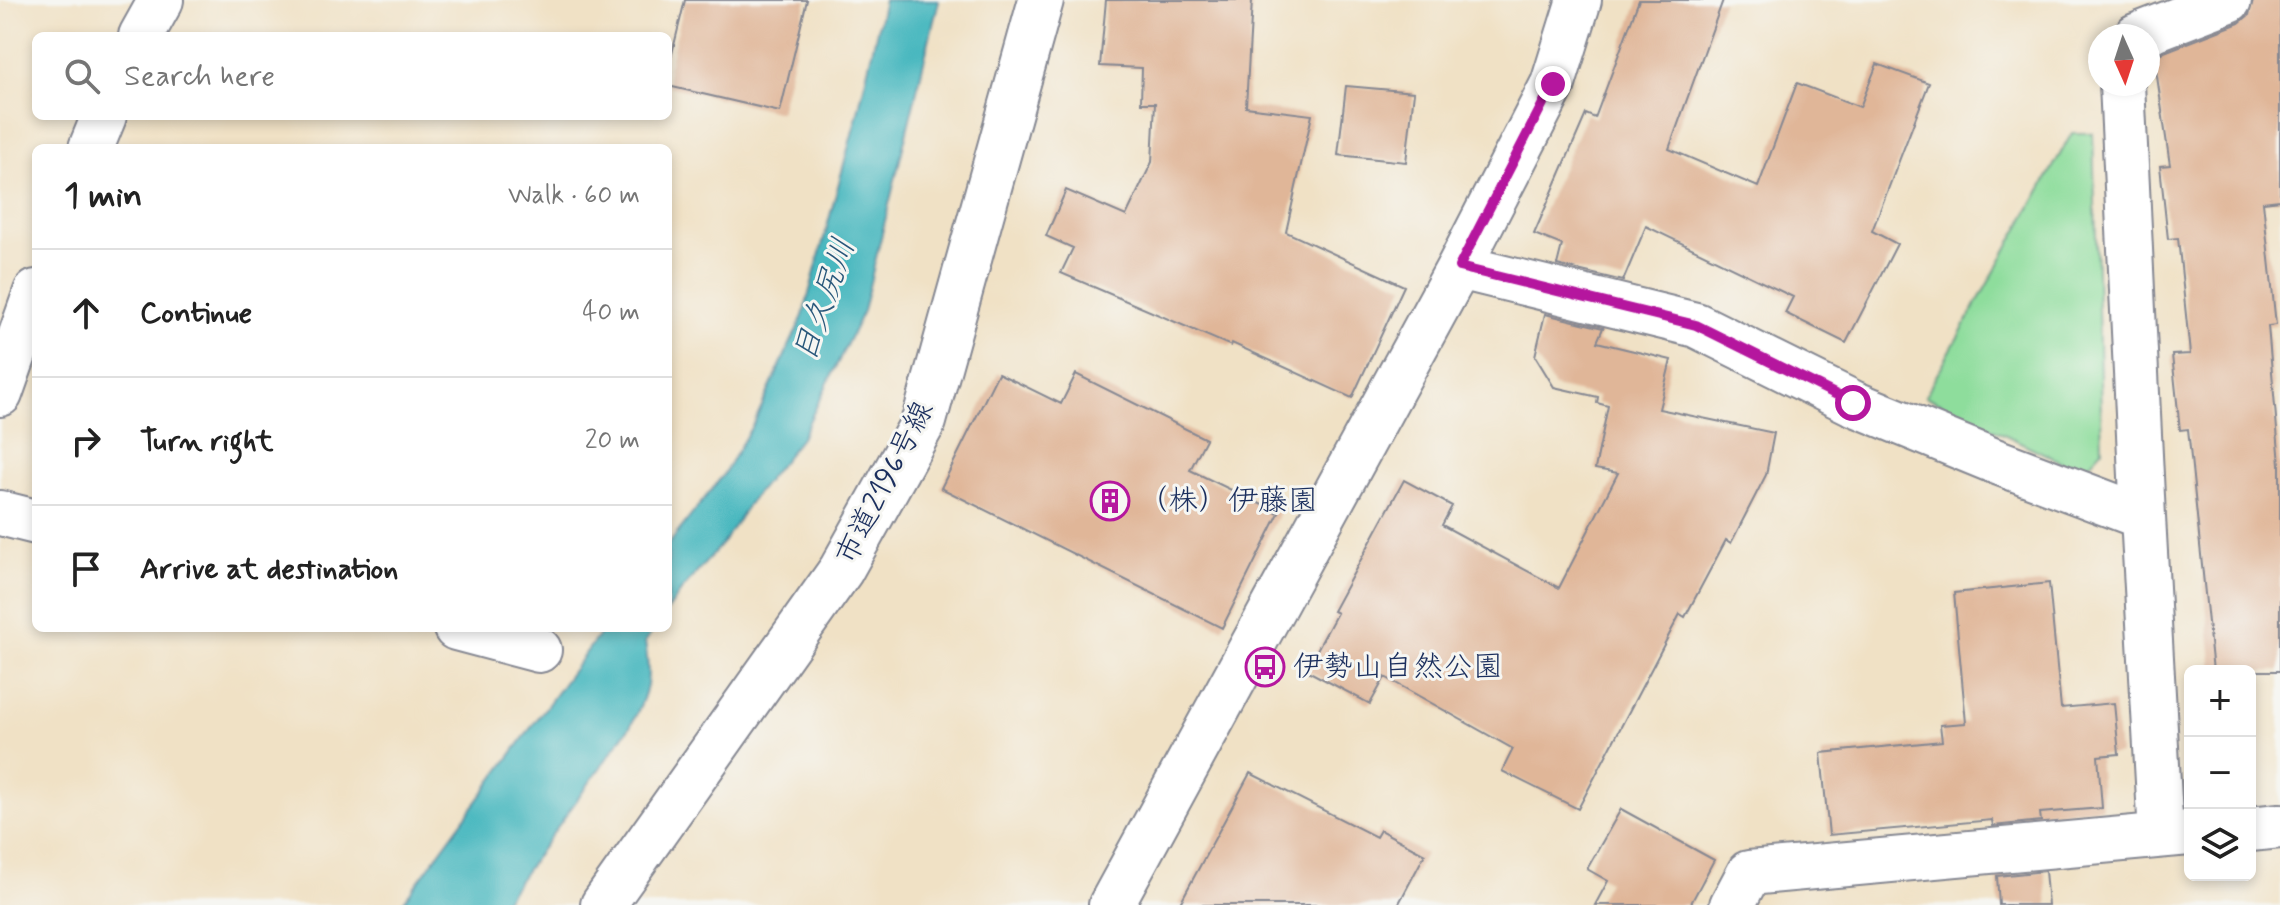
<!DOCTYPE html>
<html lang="en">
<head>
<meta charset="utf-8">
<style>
	body { margin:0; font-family:Mynerve,"Klee One",sans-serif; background:#f6f6f6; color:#222 }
	.controls { position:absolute; right:24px; bottom:24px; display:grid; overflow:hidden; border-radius:12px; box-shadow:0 4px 12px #0003 }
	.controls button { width:72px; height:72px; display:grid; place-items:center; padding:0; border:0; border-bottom:2px solid #e0e0e0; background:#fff; color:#222; font:40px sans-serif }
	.compass { position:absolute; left:2088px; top:24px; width:72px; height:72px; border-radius:50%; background:#fff; box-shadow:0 4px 12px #0003; rotate:177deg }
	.stop { position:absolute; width:24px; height:24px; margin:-18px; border:6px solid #b5179e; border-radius:50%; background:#fff }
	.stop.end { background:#b5179e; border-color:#fff; box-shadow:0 2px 8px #0008 }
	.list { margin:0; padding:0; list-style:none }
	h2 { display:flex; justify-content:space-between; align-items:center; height:104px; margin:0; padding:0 32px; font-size:34px }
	h2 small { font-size:26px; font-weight:400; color:#767676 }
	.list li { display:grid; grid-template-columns:52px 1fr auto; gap:24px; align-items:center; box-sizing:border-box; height:128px; padding:0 32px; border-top:2px solid #e0e0e0 }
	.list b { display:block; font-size:30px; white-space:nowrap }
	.list em { font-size:26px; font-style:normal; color:#767676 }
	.icon { flex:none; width:44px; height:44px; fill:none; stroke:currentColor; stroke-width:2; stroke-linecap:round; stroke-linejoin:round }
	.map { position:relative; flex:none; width:2280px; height:905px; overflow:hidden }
	.search { position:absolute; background:#fff; box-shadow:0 4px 12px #0003; left:32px; top:32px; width:640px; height:88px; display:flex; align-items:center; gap:20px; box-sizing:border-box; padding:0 28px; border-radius:12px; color:#767676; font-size:30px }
	.panel { position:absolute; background:#fff; box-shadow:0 4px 12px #0003; left:32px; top:144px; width:640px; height:488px; border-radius:12px }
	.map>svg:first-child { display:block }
	.green { fill:#8edd9c; stroke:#54867d; stroke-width:2 }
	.water { fill:#49b8bf; stroke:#32748e; stroke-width:2 }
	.building { fill:#e0b698 }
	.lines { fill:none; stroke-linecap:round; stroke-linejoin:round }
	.minor-casing { stroke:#868892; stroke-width:48 }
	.minor { stroke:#fff; stroke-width:44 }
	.route { stroke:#b5179e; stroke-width:10 }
	.labels { text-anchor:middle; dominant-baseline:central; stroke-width:6; stroke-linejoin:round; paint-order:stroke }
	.street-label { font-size:30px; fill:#1b2f5e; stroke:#f6f6f2 }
	.poi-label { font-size:30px; fill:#1b2f5e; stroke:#f6f6f2; text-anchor:start }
	.water-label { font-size:32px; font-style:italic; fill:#29587b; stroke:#f6f6f2 }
</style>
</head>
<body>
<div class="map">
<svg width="2280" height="905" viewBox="0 0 2280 905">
	<rect width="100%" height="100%" fill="#f6f6f2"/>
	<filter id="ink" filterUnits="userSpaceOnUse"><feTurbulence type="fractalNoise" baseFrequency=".0125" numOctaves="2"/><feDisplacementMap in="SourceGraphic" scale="16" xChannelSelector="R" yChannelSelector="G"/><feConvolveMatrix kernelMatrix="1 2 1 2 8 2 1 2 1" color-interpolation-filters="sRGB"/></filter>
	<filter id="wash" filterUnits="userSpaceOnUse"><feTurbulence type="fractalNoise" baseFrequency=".006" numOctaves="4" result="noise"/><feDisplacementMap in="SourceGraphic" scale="32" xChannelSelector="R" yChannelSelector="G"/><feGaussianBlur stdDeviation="1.8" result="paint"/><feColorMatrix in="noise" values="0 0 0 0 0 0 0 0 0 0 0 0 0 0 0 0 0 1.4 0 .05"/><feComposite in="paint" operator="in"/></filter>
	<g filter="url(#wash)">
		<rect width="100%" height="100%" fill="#f0e1c5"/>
		<!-- green -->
		<path class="green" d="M 2072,133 L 2093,133 L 2102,450 L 2082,472 L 1925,396 Z"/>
		<!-- water -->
		<path class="water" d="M 884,0 L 939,0 L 863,311 L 801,438 L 749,503 L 725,540 L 681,591 L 668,610 L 668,545 L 723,475 L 755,421 L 803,316 L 858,112 Z
			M 604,628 L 655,628 L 645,642 C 651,681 649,690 631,725 L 501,905 L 401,905 Z"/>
		<g id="blocks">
			<!-- building -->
			<path class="building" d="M 685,0 L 807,0 L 780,112 L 668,86 L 668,70 Z
				M 1106,0 L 1252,0 L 1246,107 L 1312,115 L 1286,232 L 1404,286 L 1352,398 L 1232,343 L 1231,346 L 1061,273 L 1073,248 L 1046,236 L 1066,190 L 1126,216 L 1152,162 L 1155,103 L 1141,103 L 1142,68 L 1100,66 Z
				M 1639,0 L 1723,0 L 1669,149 L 1758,187 L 1797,83 L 1860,107 L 1877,64 L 1929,83 L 1872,231 L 1897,244 L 1846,343 L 1785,313 L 1793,297 L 1646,226 L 1623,281 L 1557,265 L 1562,245 L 1534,234 L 1586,114 L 1595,118 Z
				M 2253,0 L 2280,0 L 2280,200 L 2263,202 L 2276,325 L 2268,326 L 2280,464 L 2280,671 L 2213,671 L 2188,429 L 2180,430 L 2172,355 L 2190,354 L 2178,238 L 2168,239 L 2160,166 L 2170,165 L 2154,56 L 2239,23 L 2249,15 Z
				M 1346,86 L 1414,92 L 1406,162 L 1338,155 Z
				M 1545,314 L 1603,328 L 1597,342 L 1671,360 L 1659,409 L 1774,433 L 1766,475 L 1731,543 L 1726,540 L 1685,617 L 1680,614 L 1578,809 L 1502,771 L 1513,749 L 1385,677 L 1370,704 L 1306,670 L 1337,613 L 1333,611 L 1404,480 L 1452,506 L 1442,525 L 1559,588 L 1618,473 L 1595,469 L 1608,406 L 1597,403 L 1598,397 L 1554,387 L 1535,356 Z
				M 998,373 L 1061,404 L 1076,374 L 1206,439 L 1190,470 L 1279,513 L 1222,628 L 941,488 Z
				M 2049,583 L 2061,708 L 2114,703 L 2119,754 L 2098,756 L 2102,808 L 2040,813 L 2041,821 L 1993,826 L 1992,820 L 1829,835 L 1821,753 L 1942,741 L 1940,725 L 1966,723 L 1954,593 Z
				M 1250,773 L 1376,837 L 1380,830 L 1425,854 L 1398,905 L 1179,905 Z
				M 1621,809 L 1714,860 L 1690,905 L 1595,905 L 1608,881 L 1587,869 Z
				M 2045,871 L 2048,905 L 1999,905 L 1997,876 Z"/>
		</g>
	</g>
	<g filter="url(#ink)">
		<use href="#blocks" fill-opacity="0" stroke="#868892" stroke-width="2"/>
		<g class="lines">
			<defs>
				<path id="minor" d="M 141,36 L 161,0
					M 2136,36 L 2229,0
					M 2122,84 L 2143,517 L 2161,835
					M 91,148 L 104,116
					M 1459,267 L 1696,325 L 1853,403 L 1992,460 L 2143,517
					M 0,394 L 36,292
					M 0,513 L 36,522
					M 456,628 L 539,650
					M 2250,829 L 2280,826
					M 603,905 L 841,570 L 924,421 L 1041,0
					M 1111,905 L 1459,267 L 1553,84 L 1579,0
					M 1732,905 L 1749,873 L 2189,833"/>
			</defs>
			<!-- minor casing -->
			<use href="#minor" class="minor-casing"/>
			<!-- minor -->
			<use href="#minor" class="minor"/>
		</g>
	</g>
	<g class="lines" filter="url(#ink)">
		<!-- route -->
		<path class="route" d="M 1553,84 L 1459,267 L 1696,325 L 1853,403"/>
	</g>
	<!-- icons -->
	<defs>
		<symbol id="building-ring" viewBox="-11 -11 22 22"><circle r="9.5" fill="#f6f6f2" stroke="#b5179e" stroke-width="1.5"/><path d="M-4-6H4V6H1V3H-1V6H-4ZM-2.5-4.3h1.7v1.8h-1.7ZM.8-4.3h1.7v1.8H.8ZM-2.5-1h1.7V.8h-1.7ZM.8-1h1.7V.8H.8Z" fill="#b5179e"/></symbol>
		<symbol id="bus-ring" viewBox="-11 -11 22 22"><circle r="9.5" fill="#f6f6f2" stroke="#b5179e" stroke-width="1.5"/><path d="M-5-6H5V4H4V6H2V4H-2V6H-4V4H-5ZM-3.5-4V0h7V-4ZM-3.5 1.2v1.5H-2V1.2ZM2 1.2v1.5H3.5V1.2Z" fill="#b5179e"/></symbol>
	</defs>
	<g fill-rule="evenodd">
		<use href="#building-ring" x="1088" y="479" width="44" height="44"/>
		<use href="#bus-ring" x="1243" y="645" width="44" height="44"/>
	</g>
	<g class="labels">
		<!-- street labels -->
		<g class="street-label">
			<text transform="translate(885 483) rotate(-63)">市道2196号線</text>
		</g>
		<!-- poi labels -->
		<g class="poi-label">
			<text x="1138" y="501">（株）伊藤園</text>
			<text x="1293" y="667">伊勢山自然公園</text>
		</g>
		<!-- water labels -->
		<g class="water-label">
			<text transform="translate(825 300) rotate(-71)">目久尻川</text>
		</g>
	</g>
</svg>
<div class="controls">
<button>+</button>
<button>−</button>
<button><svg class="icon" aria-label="layers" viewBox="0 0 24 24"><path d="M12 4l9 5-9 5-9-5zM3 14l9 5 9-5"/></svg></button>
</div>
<svg class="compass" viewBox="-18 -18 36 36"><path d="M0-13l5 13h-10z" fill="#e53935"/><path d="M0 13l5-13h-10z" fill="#767676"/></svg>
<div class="stop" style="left:1853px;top:403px"></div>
<div class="stop end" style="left:1553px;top:84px"></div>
<div class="search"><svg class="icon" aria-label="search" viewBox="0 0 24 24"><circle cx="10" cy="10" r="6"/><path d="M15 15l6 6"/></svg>Search here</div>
<section class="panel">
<h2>1 min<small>Walk · 60 m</small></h2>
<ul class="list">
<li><svg class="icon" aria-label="ahead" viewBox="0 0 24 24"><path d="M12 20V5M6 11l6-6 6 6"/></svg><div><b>Continue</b></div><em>40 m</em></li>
<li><svg class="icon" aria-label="right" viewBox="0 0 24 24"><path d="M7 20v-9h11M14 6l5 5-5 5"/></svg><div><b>Turn right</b></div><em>20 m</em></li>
<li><svg class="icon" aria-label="arrive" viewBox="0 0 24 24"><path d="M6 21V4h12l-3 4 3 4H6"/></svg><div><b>Arrive at destination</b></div></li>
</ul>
</section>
</div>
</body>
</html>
